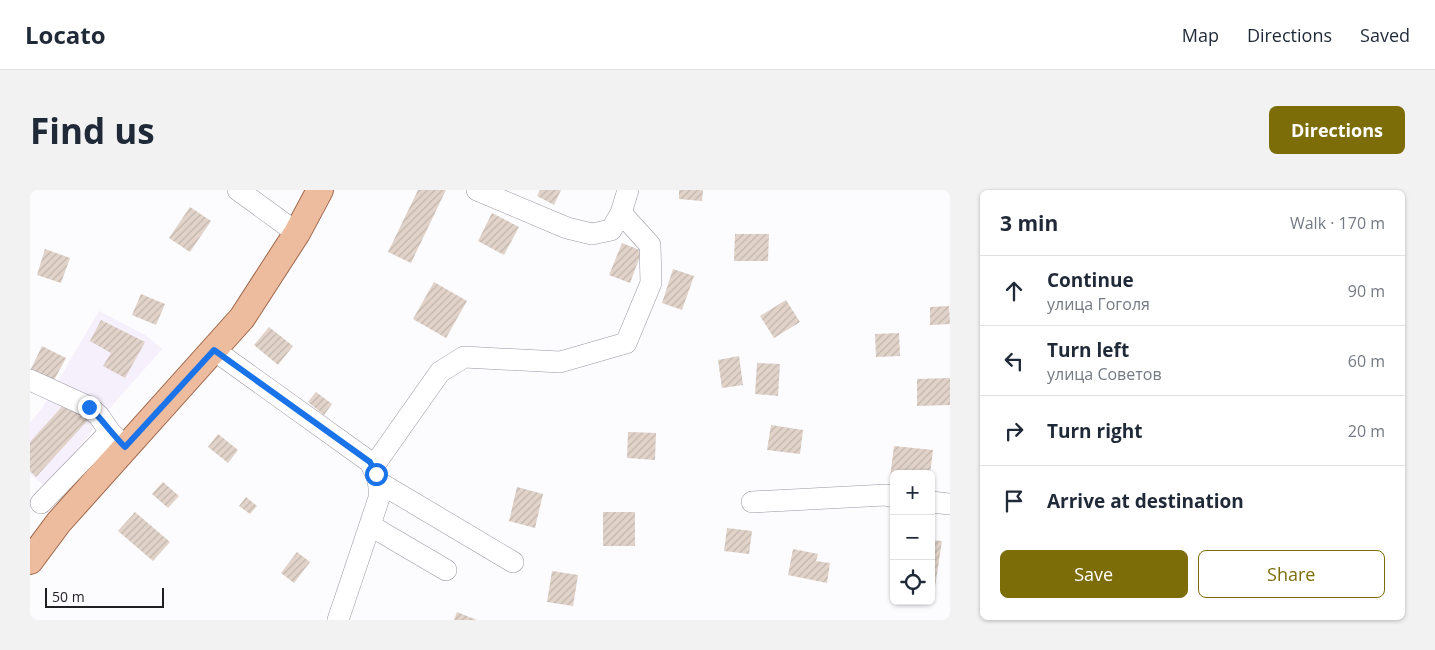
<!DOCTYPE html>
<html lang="en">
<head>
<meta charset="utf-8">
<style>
	body { margin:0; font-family:"Open Sans",sans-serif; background:#f2f2f3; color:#1f2937 }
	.controls { position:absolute; right:15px; bottom:15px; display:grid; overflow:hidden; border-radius:8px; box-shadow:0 1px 4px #0004 }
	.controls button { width:45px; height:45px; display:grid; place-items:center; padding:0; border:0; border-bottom:1px solid #e0e1e3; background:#fff; color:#1f2937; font:25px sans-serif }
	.scale { position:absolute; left:15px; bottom:12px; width:119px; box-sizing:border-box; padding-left:5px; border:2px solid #221f24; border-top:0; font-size:14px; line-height:18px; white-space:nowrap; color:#221f24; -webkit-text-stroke:4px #fcfbfe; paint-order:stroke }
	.stop { position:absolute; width:15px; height:15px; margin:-11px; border:4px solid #1a73e8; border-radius:50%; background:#fff }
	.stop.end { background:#1a73e8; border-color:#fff; box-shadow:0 1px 5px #0008 }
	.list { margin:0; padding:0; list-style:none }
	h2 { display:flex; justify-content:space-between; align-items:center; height:65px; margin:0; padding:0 20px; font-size:21px }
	h2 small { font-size:16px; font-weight:400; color:#747a83 }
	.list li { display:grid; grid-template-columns:32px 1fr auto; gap:15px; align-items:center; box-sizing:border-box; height:70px; padding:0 20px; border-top:1px solid #e0e1e3 }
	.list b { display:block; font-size:19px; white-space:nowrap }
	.list p { margin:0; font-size:16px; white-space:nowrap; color:#747a83 }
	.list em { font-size:16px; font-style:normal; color:#747a83 }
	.actions { display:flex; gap:10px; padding:15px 20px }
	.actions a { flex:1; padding:11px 0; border:1px solid #7d6d09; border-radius:8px; text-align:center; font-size:18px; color:#7d6d09 }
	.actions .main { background:#7d6d09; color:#fff }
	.icon { flex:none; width:28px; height:28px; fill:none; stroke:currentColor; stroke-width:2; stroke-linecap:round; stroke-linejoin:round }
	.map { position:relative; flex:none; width:920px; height:430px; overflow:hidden; border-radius:8px }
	header { display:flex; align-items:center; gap:30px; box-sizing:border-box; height:70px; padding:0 25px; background:#fff; border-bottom:1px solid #e0e1e3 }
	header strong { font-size:24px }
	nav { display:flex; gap:28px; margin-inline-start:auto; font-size:18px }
	.intro { display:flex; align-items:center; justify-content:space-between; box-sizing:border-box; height:120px; padding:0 30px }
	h1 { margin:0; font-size:35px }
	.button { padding:12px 22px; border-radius:8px; background:#7d6d09; color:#fff; font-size:18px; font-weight:700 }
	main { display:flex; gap:30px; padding:0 30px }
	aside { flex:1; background:#fff; border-radius:8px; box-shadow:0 1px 4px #0004 }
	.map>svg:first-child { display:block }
	.built { fill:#f6effc }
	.building { fill:url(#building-hatch) }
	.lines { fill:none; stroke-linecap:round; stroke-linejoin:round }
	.minor-casing { stroke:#9d96a3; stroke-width:22 }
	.major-casing { stroke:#9e6648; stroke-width:28 }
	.minor { stroke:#fff; stroke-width:21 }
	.major { stroke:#edbb9d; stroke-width:26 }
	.route { stroke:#1a73e8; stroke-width:6 }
</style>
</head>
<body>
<header>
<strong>Locato</strong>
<nav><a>Map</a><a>Directions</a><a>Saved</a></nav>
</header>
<div class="intro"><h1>Find us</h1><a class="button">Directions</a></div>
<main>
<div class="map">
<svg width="920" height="430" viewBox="0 0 920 430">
	<defs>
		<pattern id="building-hatch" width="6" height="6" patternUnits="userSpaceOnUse" patternTransform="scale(1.25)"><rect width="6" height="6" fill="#e1d3c9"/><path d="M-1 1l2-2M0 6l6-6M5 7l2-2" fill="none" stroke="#c1b5ac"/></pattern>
	</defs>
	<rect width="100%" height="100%" fill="#fcfbfe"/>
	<!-- built -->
	<path class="built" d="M 69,121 L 115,145 L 132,159 L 78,220 L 17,298 L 0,284 L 0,233 L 13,217 Z"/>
	<!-- building -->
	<path class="building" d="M 388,0 L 416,0 L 381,73 L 358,62 Z
		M 510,0 L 531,0 L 524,15 L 507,6 Z
		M 649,0 L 673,0 L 672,11 L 649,9 Z
		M 160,17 L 181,31 L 160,62 L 139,48 Z
		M 462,23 L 489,37 L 474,65 L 448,51 Z
		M 705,44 L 739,44 L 738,71 L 704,71 Z
		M 592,53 L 612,61 L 600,93 L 579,85 Z
		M 15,59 L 40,68 L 31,93 L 7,85 Z
		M 643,79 L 664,86 L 652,120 L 632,113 Z
		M 404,92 L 437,111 L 416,148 L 383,129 Z
		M 111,104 L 135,114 L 126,135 L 102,125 Z
		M 756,110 L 770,132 L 744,148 L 730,126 Z
		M 919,116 L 920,134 L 900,135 L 900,117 Z
		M 71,130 L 115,152 L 95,188 L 73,176 L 81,163 L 60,151 Z
		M 239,137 L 263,156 L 248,175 L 224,155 Z
		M 869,143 L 870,166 L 846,167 L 845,144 Z
		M 12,156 L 36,168 L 22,194 L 0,181 Z
		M 709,166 L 713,195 L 692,198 L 688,170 Z
		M 727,173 L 750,174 L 748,206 L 725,204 Z
		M 920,188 L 920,215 L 887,216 L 887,189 Z
		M 286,202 L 302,214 L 294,225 L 278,212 Z
		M 37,211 L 58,230 L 6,287 L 0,281 L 0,252 Z
		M 741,235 L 773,240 L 770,264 L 737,260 Z
		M 598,242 L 626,243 L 625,270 L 597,268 Z
		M 188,244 L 208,260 L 198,273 L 178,257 Z
		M 864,256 L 903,260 L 900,284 L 864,284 L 864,288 L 860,288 Z
		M 133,292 L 149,306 L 138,318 L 122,304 Z
		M 487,297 L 513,304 L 505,338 L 479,331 Z
		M 216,307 L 227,316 L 220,324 L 209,316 Z
		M 105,322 L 140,352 L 123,371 L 88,341 Z
		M 573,322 L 605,322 L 605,356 L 573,356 Z
		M 697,338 L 722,341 L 719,364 L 694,361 Z
		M 901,350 L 912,351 L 904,403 L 901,402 Z
		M 763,359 L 788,364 L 786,371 L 800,373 L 797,393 L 758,385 Z
		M 267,362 L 280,372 L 264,393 L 251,383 Z
		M 522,381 L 548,385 L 543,416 L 517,412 Z
		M 427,422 L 447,430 L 424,430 Z"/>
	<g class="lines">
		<defs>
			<path id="minor" d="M 208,0 L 267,43
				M 447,0 L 537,38 L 562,44 L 581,40 L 591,23
				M 184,160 L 340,272 C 347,286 350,291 349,308 L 308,430
				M 0,190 L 59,217 L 69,226 L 80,242
				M 343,277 L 410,182 L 434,167 L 530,172 L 596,153 L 621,93 L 620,55 L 591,23 L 598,0
				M 350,293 L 483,372
				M 722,312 L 856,305 L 864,307
				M 901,312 L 920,314
				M 11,313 L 80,242 L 95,257
				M 341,336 L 416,380"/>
			<path id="major" d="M 0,371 L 29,332 L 212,128 L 267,43 L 290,0"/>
		</defs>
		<!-- minor casing -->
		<use href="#minor" class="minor-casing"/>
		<!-- major casing -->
		<use href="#major" class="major-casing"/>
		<!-- minor -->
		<use href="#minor" class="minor"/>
		<!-- major -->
		<use href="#major" class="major"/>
	</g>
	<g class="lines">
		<!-- route -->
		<path class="route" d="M 59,217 C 72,229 82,244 95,257 L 184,160 L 340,272 L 346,284"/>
	</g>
</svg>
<div class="controls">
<button>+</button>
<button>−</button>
<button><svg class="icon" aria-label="locate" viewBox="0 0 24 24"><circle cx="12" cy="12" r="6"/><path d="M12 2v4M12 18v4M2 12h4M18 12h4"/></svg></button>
</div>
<div class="scale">50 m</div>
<div class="stop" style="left:346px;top:284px"></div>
<div class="stop end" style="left:59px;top:217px"></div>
</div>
<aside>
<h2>3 min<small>Walk · 170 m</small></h2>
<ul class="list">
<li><svg class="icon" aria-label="ahead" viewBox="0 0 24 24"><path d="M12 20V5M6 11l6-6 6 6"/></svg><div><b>Continue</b><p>улица Гоголя</p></div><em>90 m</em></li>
<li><svg class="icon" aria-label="left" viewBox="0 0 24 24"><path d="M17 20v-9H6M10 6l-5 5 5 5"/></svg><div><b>Turn left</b><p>улица Советов</p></div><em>60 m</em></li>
<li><svg class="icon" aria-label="right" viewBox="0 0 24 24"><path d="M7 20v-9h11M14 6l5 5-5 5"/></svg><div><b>Turn right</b></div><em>20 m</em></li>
<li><svg class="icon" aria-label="arrive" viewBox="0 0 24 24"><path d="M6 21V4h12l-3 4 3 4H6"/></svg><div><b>Arrive at destination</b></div></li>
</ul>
<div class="actions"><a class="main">Save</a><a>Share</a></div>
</aside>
</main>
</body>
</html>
